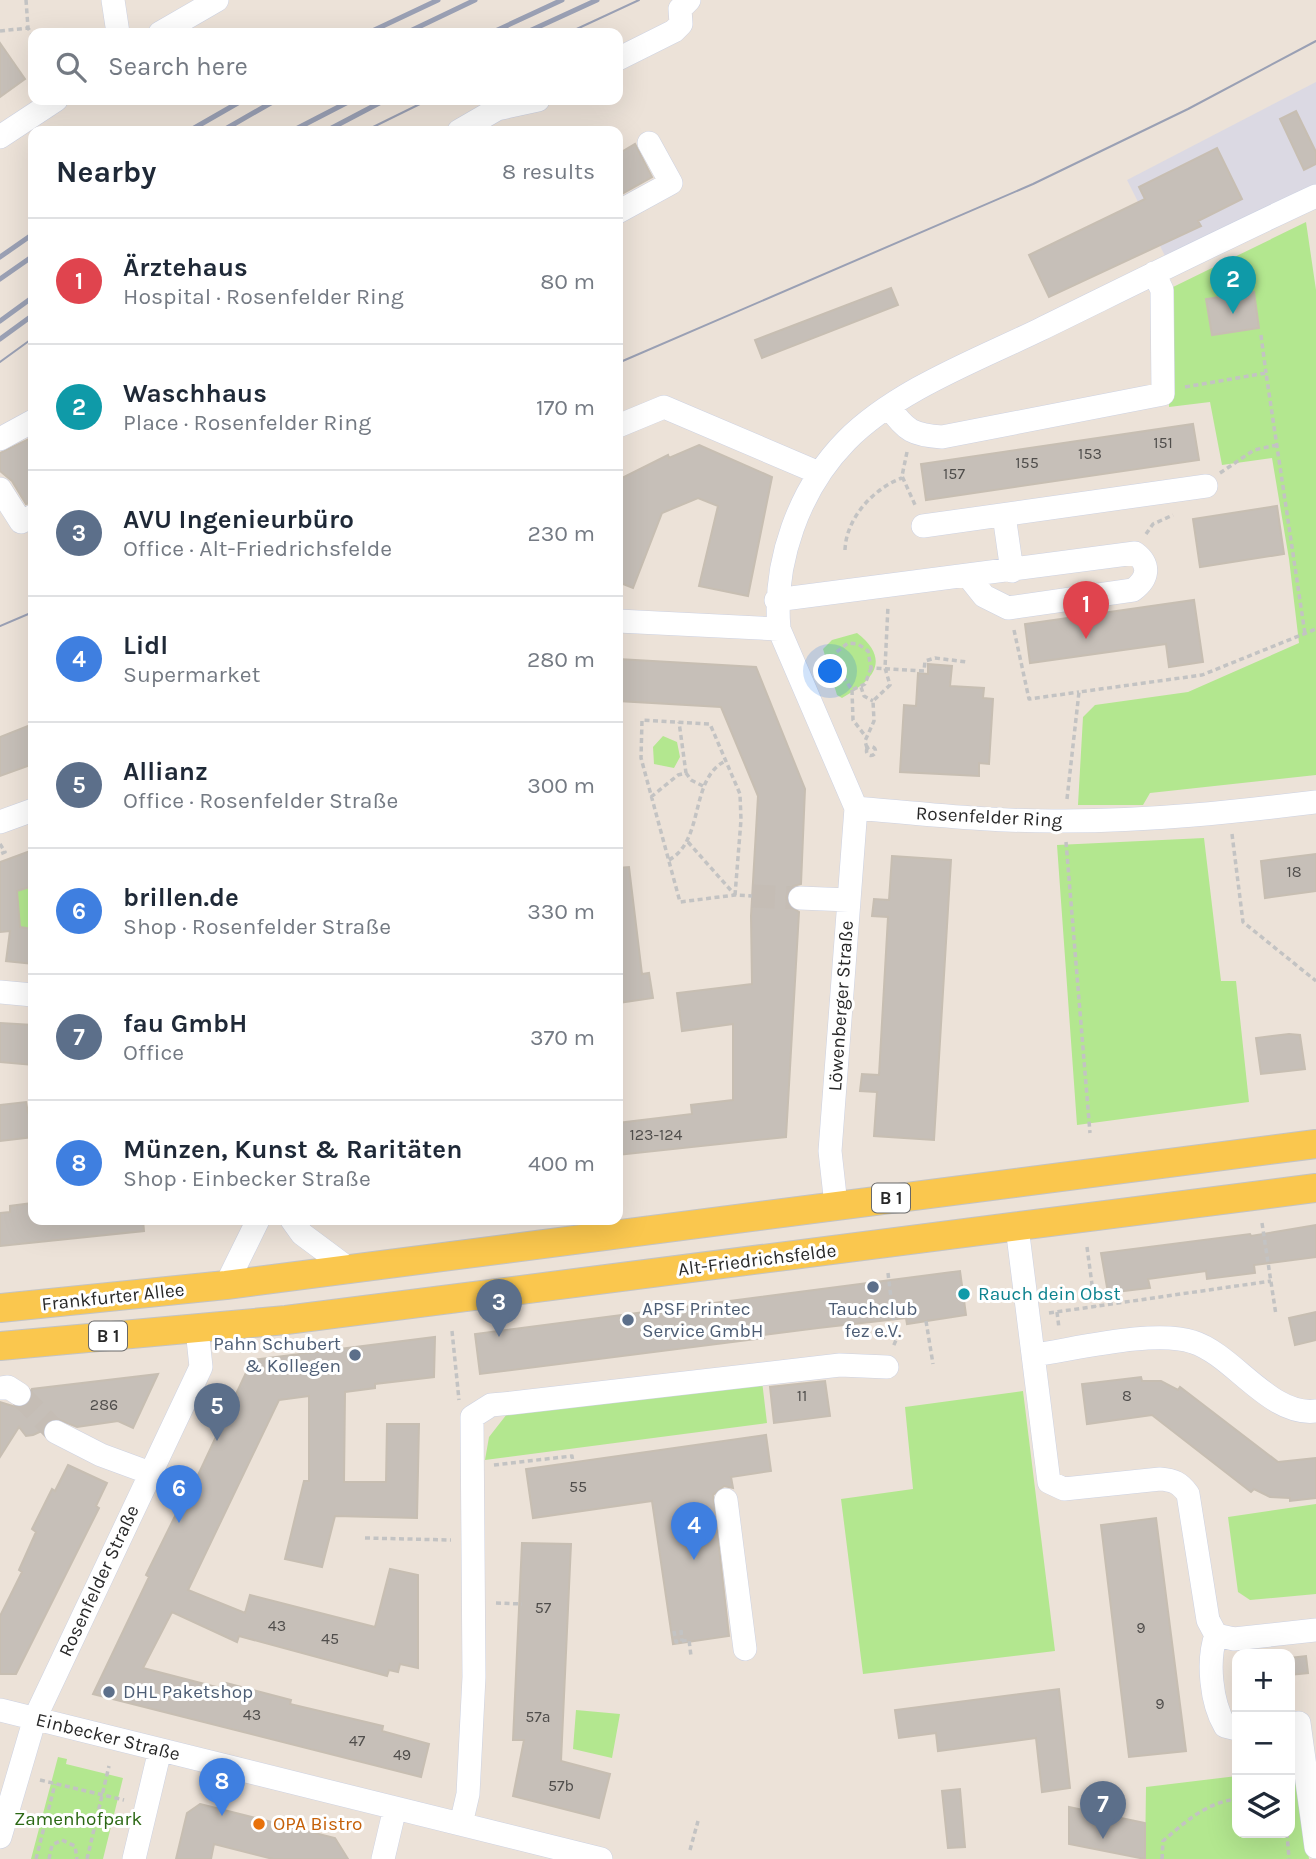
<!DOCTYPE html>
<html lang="en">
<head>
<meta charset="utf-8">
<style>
	body { margin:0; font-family:Karla,sans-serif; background:#f6f6f7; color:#1f2937 }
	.controls { position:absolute; right:21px; bottom:21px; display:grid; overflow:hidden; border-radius:14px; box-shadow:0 7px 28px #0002 }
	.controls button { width:63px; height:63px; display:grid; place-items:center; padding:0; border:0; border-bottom:2px solid #e0e1e3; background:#fff; color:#1f2937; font:35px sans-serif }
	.you { position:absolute; left:831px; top:672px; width:24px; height:24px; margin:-18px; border:5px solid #fff; border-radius:50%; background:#1a73e8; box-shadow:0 0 0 10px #1a73e833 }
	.badge { display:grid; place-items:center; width:46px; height:46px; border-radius:50%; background:#1a73e8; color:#fff; font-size:23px; font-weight:700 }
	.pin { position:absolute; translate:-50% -58px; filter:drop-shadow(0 2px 4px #0008) }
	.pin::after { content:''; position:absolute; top:37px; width:24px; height:21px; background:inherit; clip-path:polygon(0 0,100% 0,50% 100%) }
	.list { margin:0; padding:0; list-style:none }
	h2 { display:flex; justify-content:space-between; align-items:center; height:91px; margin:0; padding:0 28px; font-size:30px }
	h2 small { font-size:23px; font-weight:400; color:#747a83 }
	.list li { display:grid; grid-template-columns:46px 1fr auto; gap:21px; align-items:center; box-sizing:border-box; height:126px; padding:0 28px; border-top:2px solid #e0e1e3 }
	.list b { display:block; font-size:26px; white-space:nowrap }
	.list p { margin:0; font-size:23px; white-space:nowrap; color:#747a83 }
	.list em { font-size:23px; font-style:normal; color:#747a83 }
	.icon { flex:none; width:38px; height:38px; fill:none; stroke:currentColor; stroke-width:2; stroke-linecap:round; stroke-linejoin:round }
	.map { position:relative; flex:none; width:1316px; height:1859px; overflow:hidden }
	.search { position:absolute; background:#fff; box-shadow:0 7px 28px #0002; left:28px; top:28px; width:595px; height:77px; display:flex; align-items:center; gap:18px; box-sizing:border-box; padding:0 24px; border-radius:14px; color:#747a83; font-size:26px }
	.panel { position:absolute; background:#fff; box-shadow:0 7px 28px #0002; left:28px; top:126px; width:595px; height:1099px; border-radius:14px }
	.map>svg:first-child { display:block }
	.industrial { fill:#dbd9e3 }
	.green { fill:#b3e78f }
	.building { fill:#c6bfb8; stroke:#c7beb2; stroke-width:2 }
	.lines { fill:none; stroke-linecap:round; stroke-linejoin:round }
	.minor-tunnel { stroke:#c5bdb5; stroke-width:23; stroke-dasharray:23 11; stroke-linecap:butt }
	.minor-casing { stroke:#cdd2e2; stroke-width:24 }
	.major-casing { stroke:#c3c3c3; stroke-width:30 }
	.path { stroke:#c3c3c3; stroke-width:3.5; stroke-dasharray:5 3.5; stroke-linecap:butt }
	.minor { stroke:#fff; stroke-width:23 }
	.major { stroke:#fac74e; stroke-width:28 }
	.tram { stroke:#9aa0b4; stroke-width:2 }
	.rail { stroke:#9aa0b4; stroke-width:5 }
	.service-dot { fill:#5c6f8a; stroke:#fff; stroke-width:2.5 }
	.culture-dot { fill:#0f9aa8; stroke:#fff; stroke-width:2.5 }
	.food-dot { fill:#e8710a; stroke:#fff; stroke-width:2.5 }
	.labels { text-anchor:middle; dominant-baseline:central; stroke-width:6; stroke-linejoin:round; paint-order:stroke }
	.number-label { font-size:16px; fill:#504e4c }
	.shield { fill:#fff; stroke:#686868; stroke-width:2 }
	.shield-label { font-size:18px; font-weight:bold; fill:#282828 }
	.street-label { font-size:19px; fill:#282828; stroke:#fff }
	.culture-label { font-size:19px; fill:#0d838f; stroke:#fff; text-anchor:start }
	.service-label { font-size:19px; fill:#4e5e75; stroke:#fff; text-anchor:start }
	.park-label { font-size:19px; fill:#2b6814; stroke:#fff }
	.food-label { font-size:19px; fill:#c56008; stroke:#fff; text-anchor:start }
</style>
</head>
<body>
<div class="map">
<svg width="1316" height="1859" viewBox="0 0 1316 1859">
	<rect width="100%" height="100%" fill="#ece2d8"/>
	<!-- industrial -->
	<path class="industrial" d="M 1316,82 L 1316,185 L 1166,258 L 1127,180 Z"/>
	<!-- green -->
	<path class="green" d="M 1306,222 L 1316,290 L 1316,775 L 1150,793 L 1143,805 L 1078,805 L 1083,717 L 1095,705 L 1188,692 L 1299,643 L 1289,559 L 1272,458 L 1222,465 L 1210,402 L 1169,407 L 1169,289 Z
		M 857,633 C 893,661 871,682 842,698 L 837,695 L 823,649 L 832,640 Z
		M 663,736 L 677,742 L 680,757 L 674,768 L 654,764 L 653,747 Z
		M 1204,838 L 1221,981 L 1236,981 L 1249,1102 L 1077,1125 L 1057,845 Z
		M 33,886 L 33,929 L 20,927 L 17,891 Z
		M 762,1381 L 767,1423 L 485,1460 L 489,1437 L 507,1414 Z
		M 1023,1391 L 1055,1651 L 863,1674 L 841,1499 L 913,1489 L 905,1407 Z
		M 1316,1504 L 1316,1594 L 1250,1600 L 1238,1592 L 1228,1517 Z
		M 576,1710 L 620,1714 L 612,1758 L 573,1749 Z
		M 58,1757 L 67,1759 L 66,1764 L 123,1778 L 103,1859 L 31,1859 Z
		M 1298,1768 L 1309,1859 L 1145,1859 L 1146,1787 L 1237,1776 L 1237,1833 L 1290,1833 L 1290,1769 Z"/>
	<!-- building -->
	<path class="building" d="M 0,43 L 25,79 L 0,97 Z
		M 1296,111 L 1316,152 L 1316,164 L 1304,170 L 1280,119 Z
		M 635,144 L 652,177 L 618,196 L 618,154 Z
		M 1217,148 L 1242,199 L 1198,221 L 1201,226 L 1049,297 L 1029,255 L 1145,199 L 1139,187 Z
		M 891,288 L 898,305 L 762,358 L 755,340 Z
		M 1254,292 L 1259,328 L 1212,335 L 1206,299 Z
		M 1193,424 L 1199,460 L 926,500 L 921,464 Z
		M 33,437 L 33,502 L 26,504 L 12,481 L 0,471 L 0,453 Z
		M 699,445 L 772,477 L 748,596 L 699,586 L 718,506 L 698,498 L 662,513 L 633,588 L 618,582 L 618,490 L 622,478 L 668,455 L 669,458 Z
		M 1277,506 L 1284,554 L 1200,567 L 1193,519 Z
		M 1194,600 L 1203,662 L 1169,667 L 1166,644 L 1030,663 L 1025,624 Z
		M 618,659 L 756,667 L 805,789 L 801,884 L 793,886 L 786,897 L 788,905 L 799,912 L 786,1137 L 618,1155 L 618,1123 L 692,1114 L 691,1105 L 733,1100 L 733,1024 L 682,1031 L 677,993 L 752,984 L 751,916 L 758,796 L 721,707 L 618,701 Z
		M 928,664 L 952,666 L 950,686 L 984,688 L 983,698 L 993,699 L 989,764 L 979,763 L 979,776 L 900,772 L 904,705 L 916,706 L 918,673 L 928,674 Z
		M 33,724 L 33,764 L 0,776 L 0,737 Z
		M 33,850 L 33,886 L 17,891 L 20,927 L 33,929 L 33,964 L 6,961 L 10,931 L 0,932 L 0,862 Z
		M 1316,854 L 1316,891 L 1265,898 L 1261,861 Z
		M 892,856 L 951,860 L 934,1140 L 874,1136 L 877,1092 L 860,1091 L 862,1074 L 879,1075 L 888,917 L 872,916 L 874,899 L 889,900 Z
		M 629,867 L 642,974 L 649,973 L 653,998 L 618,1003 L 618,868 Z
		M 0,1023 L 33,1025 L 33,1065 L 0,1062 Z
		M 1289,1034 L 1300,1035 L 1305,1069 L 1261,1074 L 1256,1038 Z
		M 26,1102 L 28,1113 L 33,1112 L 33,1137 L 0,1141 L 0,1105 Z
		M 33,1203 L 33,1220 L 143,1220 L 144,1231 L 0,1246 L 0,1213 L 10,1212 L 10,1206 Z
		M 1316,1225 L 1316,1257 L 1254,1265 L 1255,1273 L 1207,1279 L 1206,1271 L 1148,1279 L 1150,1288 L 1108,1293 L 1101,1253 L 1250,1234 L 1251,1236 Z
		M 960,1271 L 966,1315 L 907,1324 L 906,1318 L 818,1328 L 763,1335 L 764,1338 L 480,1374 L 475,1334 Z
		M 1316,1312 L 1316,1340 L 1295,1345 L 1289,1318 Z
		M 435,1337 L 434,1377 L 375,1384 L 375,1388 L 345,1392 L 344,1482 L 386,1482 L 387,1424 L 419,1424 L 417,1518 L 335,1516 L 322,1567 L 285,1559 L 304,1481 L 309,1481 L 309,1396 L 279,1400 L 188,1590 L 245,1613 L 250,1595 L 375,1627 L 390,1569 L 418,1575 L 418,1668 L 400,1664 L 398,1672 L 389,1670 L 387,1676 L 239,1636 L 237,1642 L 172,1612 L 143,1668 L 224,1689 L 226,1683 L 291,1700 L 290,1704 L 383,1726 L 382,1731 L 429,1744 L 421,1777 L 93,1694 L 149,1577 L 146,1575 L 181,1504 L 184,1505 L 252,1360 Z
		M 158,1374 L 133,1428 L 118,1421 L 77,1427 L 55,1418 L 48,1421 L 42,1431 L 33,1435 L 26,1436 L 19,1427 L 0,1457 L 0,1402 L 19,1408 L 30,1402 L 32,1389 Z
		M 1141,1377 L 1142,1381 L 1161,1381 L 1178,1390 L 1180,1387 L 1278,1462 L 1316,1458 L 1316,1498 L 1290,1501 L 1290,1498 L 1270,1497 L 1254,1489 L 1251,1492 L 1152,1415 L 1087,1424 L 1082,1384 Z
		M 825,1381 L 830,1416 L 774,1423 L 770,1387 Z
		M 766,1435 L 771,1471 L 731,1477 L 733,1488 L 724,1486 L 713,1495 L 729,1636 L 673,1644 L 652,1501 L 533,1518 L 526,1469 Z
		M 68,1465 L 107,1483 L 96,1506 L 99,1508 L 16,1674 L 0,1674 L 0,1616 L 22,1572 L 19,1570 L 36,1532 L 32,1529 L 52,1489 L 55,1491 Z
		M 1156,1518 L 1186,1751 L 1129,1757 L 1101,1525 Z
		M 522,1543 L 571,1544 L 561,1761 L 610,1774 L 599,1818 L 513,1796 L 524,1740 L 513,1740 Z
		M 1306,1656 L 1308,1673 L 1290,1675 L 1290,1658 Z
		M 1059,1689 L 1070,1788 L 1042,1792 L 1036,1738 L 938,1751 L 936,1733 L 899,1738 L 895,1710 Z
		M 960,1789 L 965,1847 L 948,1848 L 942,1791 Z
		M 200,1804 L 335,1838 L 348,1859 L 273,1859 L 214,1844 L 211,1859 L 176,1859 L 187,1813 Z
		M 1069,1807 L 1145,1823 L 1145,1859 L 1069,1844 Z"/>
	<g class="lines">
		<!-- minor-tunnel -->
		<path class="minor-tunnel" d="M 752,896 L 800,898
			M 19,1394 L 56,1432"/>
		<defs>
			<path id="minor" d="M 113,0 L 118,33
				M 160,33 L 217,0
				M 618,59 L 674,31 L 681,24 L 680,9 L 689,0
				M 459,131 L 497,109 L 538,100
				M 0,137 L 56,100
				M 618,212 L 671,183 L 649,143
				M 889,407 C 906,431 913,435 942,437 L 1163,394 L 1162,290 L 1154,273
				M 618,426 L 664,407 L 819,473
				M 0,439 L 33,421
				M 0,489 L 21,522 L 33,516
				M 1004,515 L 1012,571
				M 923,526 L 1206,486
				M 776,600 L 1135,553 C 1151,565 1148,579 1133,590 L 1008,608 L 984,596 L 968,576
				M 618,621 L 779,629
				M 856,808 C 926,814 995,822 1065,821 C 1149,821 1233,812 1316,802
				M 0,822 L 33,810
				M 800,898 L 849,900
				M 0,992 L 33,995
				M 836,1205 L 830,1151 L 856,808 L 779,629 C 773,562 799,489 846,441 C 895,391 977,360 1039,330 C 1131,285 1223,239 1316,196
				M 292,1220 L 302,1234 L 349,1269
				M 1017,1227 L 1049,1482 L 1064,1489 L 1160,1479 C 1174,1480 1180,1483 1188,1494 L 1208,1620 L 1216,1635
				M 226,1285 L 258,1220
				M 1034,1355 C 1076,1349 1155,1329 1193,1342 C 1234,1355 1270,1417 1316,1411
				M 0,1388 L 8,1387 L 19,1394
				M 56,1432 L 101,1455 L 150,1473
				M 726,1500 L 745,1649
				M 1216,1635 C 1207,1661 1211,1702 1225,1726 L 1237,1729
				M 1216,1635 L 1234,1639 L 1316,1630
				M 0,1710 L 601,1859
				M 1290,1724 L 1299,1723 L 1316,1847
				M 461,1824 L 468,1794 L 474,1677 L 472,1417 L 491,1405 L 512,1403 L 840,1365 L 887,1367
				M 0,1837 L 35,1718 L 201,1367 L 197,1329
				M 134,1859 L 160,1750
				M 383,1859 L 395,1808"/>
			<path id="major" d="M 0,1308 L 226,1285 L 1316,1144
				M 0,1346 L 286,1320 L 1316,1188"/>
		</defs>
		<!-- minor casing -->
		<use href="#minor" class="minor-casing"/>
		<!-- major casing -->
		<use href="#major" class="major-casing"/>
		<!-- path -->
		<path class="path" d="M 26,0 L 28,28 L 33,36
			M 0,31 L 28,28
			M 1261,335 L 1266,373
			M 1185,387 L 1266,373 L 1305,634
			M 907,452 L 902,476 L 916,507
			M 1220,473 L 1254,450 L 1277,445
			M 1146,534 L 1153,524 L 1173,515
			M 845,550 C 846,518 874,488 902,478
			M 1014,630 L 1029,699 L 1079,692
			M 871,668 L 865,684 L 852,690 L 833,661 L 834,654 L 848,643 L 858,644 L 868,651 L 871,668 L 924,671 L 925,661 L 935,658 L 967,662
			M 861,687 L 864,696 L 873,701
			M 852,690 L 853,720 L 866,737
			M866.5 751a4.5 4.5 0 1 1 9 0a4.5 4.5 0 1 1-9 0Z
			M 867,748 L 865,741 L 874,721 L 873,701 L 890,685 L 885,668 L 888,606
			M 686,773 L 691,780 L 705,787
			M 651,797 L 678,775 L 686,773 L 679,722
			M 1067,799 L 1079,692 L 1202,675 L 1316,629
			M 1232,834 L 1243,922 L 1316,981
			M 688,842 L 735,895
			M 1066,842 L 1090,1133
			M 0,844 L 5,852 L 0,854
			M 669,860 C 705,840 689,780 725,761
			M 735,895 L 741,820 L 740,794 L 710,724 L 642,720 L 641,758 L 680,902 L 735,895 L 752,896
			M 1262,1223 L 1276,1315
			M 1087,1247 L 1095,1307
			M 888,1273 L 896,1340 L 893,1347
			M 1057,1312 L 1059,1328
			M 1049,1313 L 1271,1281
			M 926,1321 L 933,1364
			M 452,1331 L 459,1400
			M 494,1465 L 572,1456 L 573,1462
			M 365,1538 L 451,1540
			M 496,1603 L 522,1604
			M 681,1630 L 682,1641
			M 674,1631 L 676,1642 L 689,1640 L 691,1656
			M 40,1780 L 124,1800
			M 1287,1833 L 1289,1859
			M 690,1850 L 698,1821
			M 36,1859 L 55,1784
			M 49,1859 L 52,1845 L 62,1840 L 75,1846 L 77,1859
			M 87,1859 L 109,1766
			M 1162,1859 L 1163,1841 C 1185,1822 1207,1802 1237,1799"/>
		<!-- minor -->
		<use href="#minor" class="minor"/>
		<!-- major -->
		<use href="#major" class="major"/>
		<!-- tram -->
		<path class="tram" d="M 568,33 L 639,0
			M 365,131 L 428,100
			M 0,362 L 33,338
			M 618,363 L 1033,184 L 1188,109 L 1316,41
			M 0,626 L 33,612"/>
		<!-- rail -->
		<path class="rail" d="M 368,33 L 438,0
			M 406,33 L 475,0
			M 491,33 L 562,0
			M 525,33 L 597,0
			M 189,131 L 243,100
			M 222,131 L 276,100
			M 292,131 L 352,100
			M 326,131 L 385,100
			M 0,257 L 33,234
			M 0,279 L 33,256
			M 0,321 L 33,297
			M 0,339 L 33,315"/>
	</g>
	<!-- markers -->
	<g class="service-dot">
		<circle cx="873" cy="1287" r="7"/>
		<circle cx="628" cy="1320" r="7"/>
		<circle cx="355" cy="1355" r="7"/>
		<circle cx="109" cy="1692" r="7"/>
	</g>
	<circle class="culture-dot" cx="964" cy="1294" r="7"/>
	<circle class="food-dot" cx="259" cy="1824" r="7"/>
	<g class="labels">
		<!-- number labels -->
		<g class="number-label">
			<text x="1163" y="442">151</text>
			<text x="1090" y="453">153</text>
			<text x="1027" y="462">155</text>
			<text x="954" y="473">157</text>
			<text x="1294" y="871">18</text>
			<text x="656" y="1134">123-124</text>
			<text x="802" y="1395">11</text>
			<text x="1127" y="1395">8</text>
			<text x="104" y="1404">286</text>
			<text x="578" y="1486">55</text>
			<text x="543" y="1607">57</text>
			<text x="277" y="1625">43</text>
			<text x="1141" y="1627">9</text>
			<text x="330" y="1638">45</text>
			<text x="1160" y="1703">9</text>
			<text x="252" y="1714">43</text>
			<text x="538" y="1716">57a</text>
			<text x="357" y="1740">47</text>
			<text x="402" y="1754">49</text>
			<text x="561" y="1785">57b</text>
		</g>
		<!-- shield labels -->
		<g class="shield">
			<rect x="872" y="1183.5" width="38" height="29" rx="5"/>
			<rect x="89" y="1321.5" width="38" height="29" rx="5"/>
		</g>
		<g class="shield-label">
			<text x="891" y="1198">B 1</text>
			<text x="108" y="1336">B 1</text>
		</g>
		<!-- street labels -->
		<g class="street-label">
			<text transform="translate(989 817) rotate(3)">Rosenfelder Ring</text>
			<text transform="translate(841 1006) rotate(-86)">Löwenberger Straße</text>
			<text transform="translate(757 1260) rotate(-7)">Alt-Friedrichsfelde</text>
			<text transform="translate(113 1297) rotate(-6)">Frankfurter Allee</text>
			<text transform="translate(99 1581) rotate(-65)">Rosenfelder Straße</text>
			<text transform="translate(108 1737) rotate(14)">Einbecker Straße</text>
		</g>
		<!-- culture labels -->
		<g class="culture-label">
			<text x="978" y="1294">Rauch dein Obst</text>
		</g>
		<!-- service labels -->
		<g class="service-label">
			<text x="642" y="1309">APSF Printec<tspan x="642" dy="22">Service GmbH</tspan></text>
			<text x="873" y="1309" text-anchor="middle">Tauchclub<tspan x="873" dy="22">fez e.V.</tspan></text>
			<text x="341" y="1344" text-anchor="end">Pahn Schubert<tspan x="341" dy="22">&amp; Kollegen</tspan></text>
			<text x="123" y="1692">DHL Paketshop</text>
		</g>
		<!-- park labels -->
		<g class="park-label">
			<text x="78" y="1819">Zamenhofpark</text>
		</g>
		<!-- food labels -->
		<g class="food-label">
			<text x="273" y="1824">OPA Bistro</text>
		</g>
	</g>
</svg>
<div class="controls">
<button>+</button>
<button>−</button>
<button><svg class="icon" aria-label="layers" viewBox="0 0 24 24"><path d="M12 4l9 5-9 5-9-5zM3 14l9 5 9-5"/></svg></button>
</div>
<div class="you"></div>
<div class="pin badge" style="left:1086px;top:639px;background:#e0444e">1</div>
<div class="pin badge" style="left:1233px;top:314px;background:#0f9aa8">2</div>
<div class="pin badge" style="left:499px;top:1337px;background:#5c6f8a">3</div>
<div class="pin badge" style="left:694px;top:1560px;background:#3f7fe0">4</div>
<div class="pin badge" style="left:217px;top:1441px;background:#5c6f8a">5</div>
<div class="pin badge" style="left:179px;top:1523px;background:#3f7fe0">6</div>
<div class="pin badge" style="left:1103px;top:1839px;background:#5c6f8a">7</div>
<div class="pin badge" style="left:222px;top:1816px;background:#3f7fe0">8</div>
<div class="search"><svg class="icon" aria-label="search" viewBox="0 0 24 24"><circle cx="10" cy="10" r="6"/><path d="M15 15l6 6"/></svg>Search here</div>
<section class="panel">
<h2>Nearby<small>8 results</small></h2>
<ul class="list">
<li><span class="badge" style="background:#e0444e">1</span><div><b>Ärztehaus</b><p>Hospital · Rosenfelder Ring</p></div><em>80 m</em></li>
<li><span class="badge" style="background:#0f9aa8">2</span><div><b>Waschhaus</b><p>Place · Rosenfelder Ring</p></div><em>170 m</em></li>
<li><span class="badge" style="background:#5c6f8a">3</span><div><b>AVU Ingenieurbüro</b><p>Office · Alt-Friedrichsfelde</p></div><em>230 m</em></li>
<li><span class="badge" style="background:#3f7fe0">4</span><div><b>Lidl</b><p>Supermarket</p></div><em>280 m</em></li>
<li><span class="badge" style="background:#5c6f8a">5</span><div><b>Allianz</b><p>Office · Rosenfelder Straße</p></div><em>300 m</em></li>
<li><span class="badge" style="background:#3f7fe0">6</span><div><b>brillen.de</b><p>Shop · Rosenfelder Straße</p></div><em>330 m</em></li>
<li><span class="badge" style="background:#5c6f8a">7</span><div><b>fau GmbH</b><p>Office</p></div><em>370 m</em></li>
<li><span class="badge" style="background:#3f7fe0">8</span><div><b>Münzen, Kunst &amp; Raritäten</b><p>Shop · Einbecker Straße</p></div><em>400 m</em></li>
</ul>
</section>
</div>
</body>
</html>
